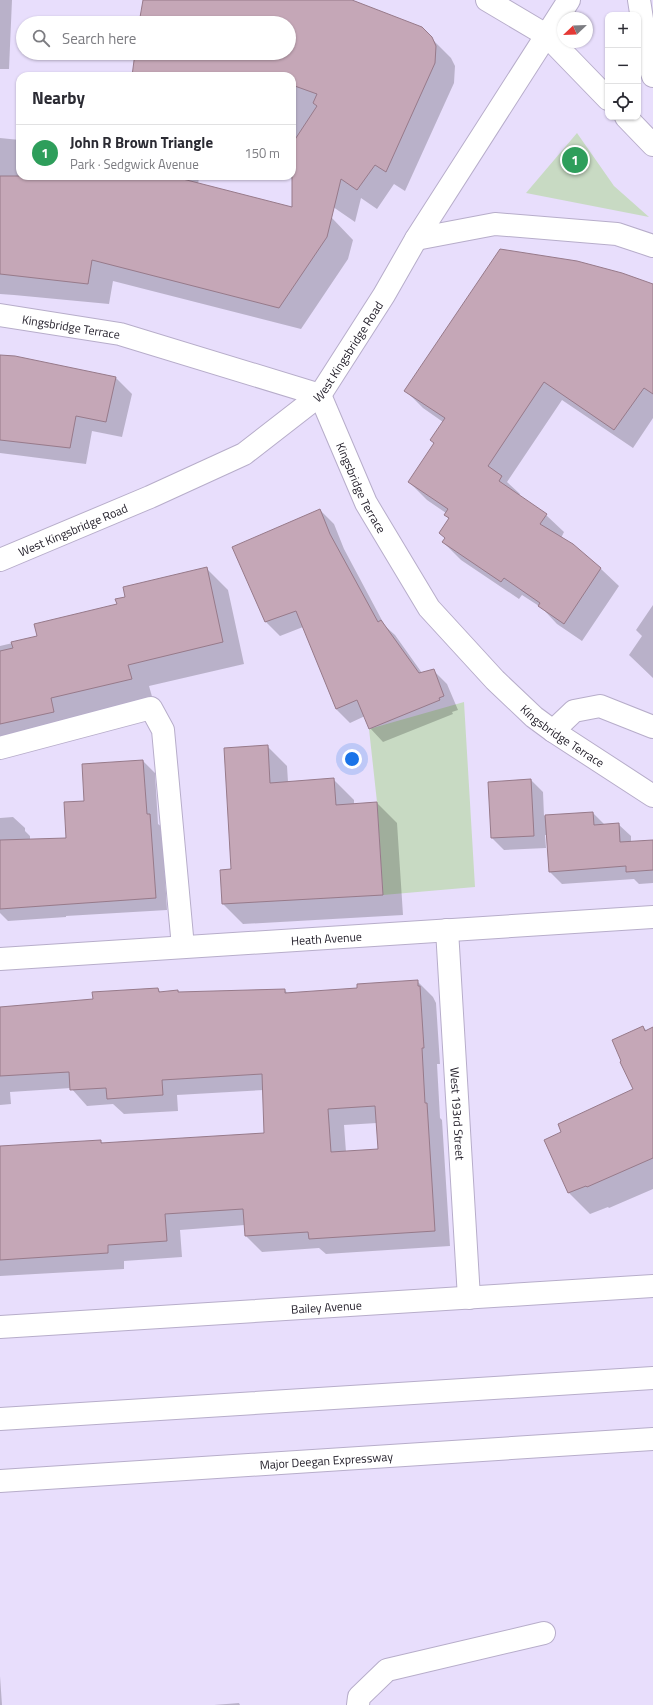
<!DOCTYPE html>
<html lang="en">
<head>
<meta charset="utf-8">
<style>
	body { margin:0; font-family:"Titillium Web",sans-serif; background:#f7f7f7; color:#2b2b33 }
	.controls { position:absolute; right:12px; top:12px; display:grid; overflow:hidden; border-radius:8px; box-shadow:0 1px 3px #0004 }
	.controls button { width:36px; height:36px; display:grid; place-items:center; padding:0; border:0; border-bottom:1px solid #e1e1e2; background:#fff; color:#2b2b33; font:20px sans-serif }
	.compass { position:absolute; left:557px; top:12px; width:36px; height:36px; border-radius:50%; background:#fff; box-shadow:0 1px 3px #0004; rotate:247deg }
	.you { position:absolute; left:352px; top:759px; width:14px; height:14px; margin:-10px; border:3px solid #fff; border-radius:50%; background:#1a73e8; box-shadow:0 0 0 6px #1a73e833 }
	.badge { display:grid; place-items:center; width:26px; height:26px; border-radius:50%; background:#ea580c; color:#fff; font-size:13px; font-weight:700 }
	.pin { position:absolute; translate:-50% -50%; border:2px solid #fff; box-shadow:0 1px 4px #0006 }
	.list { margin:0; padding:0; list-style:none }
	h2 { display:flex; justify-content:space-between; align-items:center; height:52px; margin:0; padding:0 16px; font-size:17px }
	h2 small { font-size:13px; font-weight:400; color:#7c7c81 }
	.list li { display:grid; grid-template-columns:26px 1fr auto; gap:12px; align-items:center; box-sizing:border-box; height:56px; padding:0 16px; border-top:1px solid #e1e1e2 }
	.list b { display:block; font-size:15px; white-space:nowrap }
	.list p { margin:0; font-size:13px; white-space:nowrap; color:#7c7c81 }
	.list em { font-size:13px; font-style:normal; color:#7c7c81 }
	.icon { flex:none; width:22px; height:22px; fill:none; stroke:currentColor; stroke-width:2; stroke-linecap:round; stroke-linejoin:round }
	.map { position:relative; flex:none; width:653px; height:1705px; overflow:hidden }
	.search { position:absolute; background:#fff; box-shadow:0 1px 3px #0004; left:16px; top:16px; width:280px; height:44px; display:flex; align-items:center; gap:10px; box-sizing:border-box; padding:0 14px; border-radius:22px; color:#7c7c81; font-size:15px }
	.panel { position:absolute; background:#fff; box-shadow:0 1px 3px #0004; left:16px; top:72px; width:280px; height:108px; border-radius:12px }
	.map>svg:first-child { display:block }
	.green { fill:#c8dac3 }
	.shadow { fill:#0003; fill-rule:evenodd }
	.building { fill:#c5a7b7; stroke:#977a8a; fill-rule:evenodd }
	.lines { fill:none; stroke-linecap:round; stroke-linejoin:round }
	.minor-casing { stroke:#b7adca; stroke-width:24 }
	.major-casing { stroke:#b7adca; stroke-width:24 }
	.highway-casing { stroke:#b7adca; stroke-width:24 }
	.minor { stroke:#fff; stroke-width:22 }
	.major { stroke:#fff; stroke-width:22 }
	.highway { stroke:#fff; stroke-width:22 }
	.labels { text-anchor:middle; dominant-baseline:central; stroke-width:3.5; stroke-linejoin:round; paint-order:stroke }
	.street-label { font-size:12px; fill:#24202b; stroke:#fff }
</style>
</head>
<body>
<div class="map">
<svg width="653" height="1705" viewBox="0 0 653 1705">
	<rect width="100%" height="100%" fill="#e8defc"/>
	<!-- green -->
	<path class="green" d="M 577,133 L 614,186 L 649,217 L 526,193 Z
		M 464,702 L 475,887 L 383,895 L 377,802 L 369,729 Z"/>
	<!-- shadow -->
	<path class="shadow" d="M 0,0 L 12,0 L 9,69 L 0,69 Z
		M 144,0 L 350,0 L 421,28 L 451,58 L 455,66 L 454,83 L 405,191 L 394,184 L 377,209 L 361,198 L 355,222 L 288,176 L 292,176 L 292,76 L 133,76 L 136,53 L 289,53 L 289,23 L 140,23 Z
		M 0,138 L 20,140 L 20,176 L 197,176 L 199,178 L 198,184 L 332,218 L 353,240 L 348,259 L 301,329 L 113,281 L 109,304 L 14,295 L 0,294 Z
		M 653,285 L 653,418 L 633,448 L 562,400 L 507,482 L 520,494 L 519,496 L 546,515 L 564,532 L 561,538 L 601,569 L 619,586 L 582,641 L 557,624 L 542,608 L 522,595 L 519,599 L 461,560 L 443,542 L 445,538 L 440,533 L 449,519 L 445,515 L 446,513 L 427,500 L 409,482 L 435,444 L 443,422 L 423,408 L 405,390 Z
		M 0,356 L 116,378 L 132,394 L 122,437 L 92,431 L 86,464 L 0,453 Z
		M 320,510 L 334,524 L 344,549 L 385,626 L 395,635 L 422,673 L 433,670 L 447,684 L 458,710 L 452,712 L 453,714 L 383,742 L 370,728 L 365,716 L 350,723 L 336,709 L 303,627 L 280,636 L 266,622 Z
		M 206,568 L 228,590 L 244,664 L 149,686 L 153,700 L 0,751 L 0,646 L 38,637 L 118,605 L 126,597 Z
		M 653,605 L 653,678 L 629,655 L 642,636 L 636,630 Z
		M 267,746 L 287,766 L 288,782 L 334,780 L 354,800 L 354,805 L 377,803 L 397,823 L 403,915 L 243,924 L 223,904 Z
		M 143,761 L 155,773 L 158,824 L 162,827 L 167,910 L 66,916 L 66,917 L 8,921 L 0,913 L 0,818 L 13,817 L 25,828 L 25,831 L 30,836 L 30,840 L 67,839 L 85,802 Z
		M 531,780 L 543,792 L 544,816 L 593,813 L 605,825 L 618,824 L 631,836 L 631,843 L 653,843 L 653,883 L 639,884 L 634,879 L 562,884 L 550,872 L 547,835 L 545,835 L 546,848 L 504,850 L 492,838 Z
		M 417,981 L 433,997 L 436,1003 L 440,1064 L 437,1064 L 440,1118 L 442,1120 L 450,1246 L 326,1254 L 319,1248 L 262,1252 L 246,1236 L 245,1225 L 180,1230 L 182,1257 L 124,1261 L 124,1269 L 0,1276 L 0,1147 L 100,1141 L 104,1144 L 265,1134 L 264,1090 L 177,1095 L 178,1111 L 124,1114 L 113,1104 L 87,1106 L 71,1088 L 10,1092 L 11,1104 L 0,1105 L 0,1007 L 94,1000 L 158,989 L 161,993 L 178,991 L 180,993 L 285,990 L 288,994 L 359,989 ZM 377,1123 L 379,1150 L 346,1152 L 344,1125 Z
		M 643,1027 L 647,1031 L 653,1028 L 653,1189 L 609,1208 L 608,1207 L 590,1214 L 569,1193 L 545,1140 L 562,1132 L 635,1089 Z
		M 0,1676 L 2,1705 L 0,1705 Z
		M 239,1703 L 240,1705 L 214,1705 Z"/>
	<!-- building -->
	<path class="building" d="M 143,0 L 352,0 L 422,27 L 432,37 L 436,46 L 435,63 L 386,172 L 375,165 L 357,190 L 341,179 L 327,237 L 279,308 L 92,260 L 88,284 L 0,274 L 0,176 L 171,176 L 292,207 L 292,144 L 317,106 L 313,103 L 317,94 L 292,85 L 292,76 L 132,76 L 135,53 L 289,53 L 289,23 L 139,23 Z
		M 500,249 L 577,261 L 622,273 L 653,284 L 653,394 L 644,388 L 614,430 L 544,382 L 488,466 L 502,476 L 499,481 L 547,514 L 540,524 L 573,544 L 601,568 L 564,624 L 538,606 L 540,603 L 504,578 L 501,582 L 442,542 L 445,538 L 439,533 L 449,518 L 444,515 L 448,509 L 408,482 L 434,443 L 430,440 L 445,418 L 404,391 Z
		M 0,355 L 15,356 L 116,377 L 106,422 L 76,416 L 70,448 L 0,440 Z
		M 320,509 L 330,534 L 378,622 L 381,620 L 419,673 L 434,669 L 444,696 L 439,698 L 440,700 L 369,729 L 357,700 L 336,709 L 296,611 L 265,622 L 232,547 Z
		M 207,567 L 223,642 L 128,665 L 132,679 L 51,698 L 54,712 L 0,724 L 0,651 L 13,648 L 11,642 L 37,636 L 34,624 L 117,604 L 115,599 L 125,597 L 123,587 Z
		M 268,745 L 270,783 L 334,778 L 336,805 L 377,802 L 383,895 L 222,904 L 220,870 L 231,869 L 224,748 Z
		M 143,760 L 147,814 L 150,814 L 156,898 L 0,909 L 0,840 L 66,838 L 64,802 L 84,801 L 82,764 Z
		M 531,779 L 534,836 L 491,838 L 488,782 Z
		M 593,812 L 594,825 L 619,823 L 620,842 L 653,840 L 653,870 L 626,872 L 626,866 L 549,872 L 545,815 Z
		M 418,980 L 418,986 L 420,986 L 424,1048 L 422,1048 L 425,1103 L 427,1103 L 435,1231 L 309,1239 L 308,1232 L 245,1236 L 243,1209 L 165,1214 L 167,1241 L 108,1245 L 108,1253 L 0,1260 L 0,1146 L 101,1140 L 101,1143 L 264,1133 L 262,1074 L 162,1080 L 163,1095 L 107,1099 L 106,1088 L 70,1090 L 69,1072 L 0,1076 L 0,1007 L 93,999 L 92,992 L 158,988 L 159,992 L 178,990 L 178,992 L 285,989 L 285,993 L 357,988 L 357,984 ZM 375,1106 L 378,1149 L 331,1152 L 328,1109 Z
		M 643,1026 L 645,1031 L 653,1027 L 653,1158 L 587,1187 L 586,1186 L 568,1193 L 544,1140 L 561,1132 L 558,1124 L 633,1089 L 620,1062 L 621,1061 L 612,1040 Z"/>
	<g class="lines">
		<defs>
			<g id="minor">
				<path d="M 487,0 L 546,35 L 608,99"/>
				<path d="M 639,0 L 649,64 L 653,76"/>
				<path d="M 626,117 L 653,145"/>
				<path d="M 416,239 L 495,224 L 617,234 L 653,246"/>
				<path id="s1" d="M 0,315 L 120,334 L 320,395 L 366,503 L 429,608 L 495,680 L 534,717 L 553,731 L 653,796"/>
				<path d="M 553,731 L 574,711 L 600,706 L 653,727"/>
				<path d="M 0,748 L 151,708 L 163,730 L 183,947"/>
				<path id="s2" d="M 447,930 L 469,1298"/>
				<path id="s3" d="M 0,959 L 653,917"/>
				<path d="M 358,1705 L 359,1697 L 387,1670 L 544,1633"/>
			</g>
			<g id="major">
				<path id="s4" d="M 0,560 L 150,497 L 244,454 L 320,395 L 384,295 L 416,239 L 569,0"/>
				<path id="s5" d="M 0,1327 L 653,1286"/>
			</g>
			<g id="highway">
				<path d="M 0,1419 L 653,1378"/>
				<path id="s6" d="M 0,1481 L 653,1439"/>
			</g>
		</defs>
		<!-- minor casing -->
		<use href="#minor" class="minor-casing"/>
		<!-- major casing -->
		<use href="#major" class="major-casing"/>
		<!-- highway casing -->
		<use href="#highway" class="highway-casing"/>
		<!-- minor -->
		<use href="#minor" class="minor"/>
		<!-- major -->
		<use href="#major" class="major"/>
		<!-- highway -->
		<use href="#highway" class="highway"/>
	</g>
	<g class="labels">
		<!-- street labels -->
		<g class="street-label">
			<text stroke="none"><textPath href="#s1" startOffset="72">Kingsbridge Terrace</textPath></text>
			<text stroke="none"><textPath href="#s4" startOffset="414">West Kingsbridge Road</textPath></text>
			<text stroke="none"><textPath href="#s1" startOffset="432">Kingsbridge Terrace</textPath></text>
			<text stroke="none"><textPath href="#s4" startOffset="79">West Kingsbridge Road</textPath></text>
			<text stroke="none"><textPath href="#s1" startOffset="756">Kingsbridge Terrace</textPath></text>
			<text stroke="none"><textPath href="#s3" startOffset="327">Heath Avenue</textPath></text>
			<text stroke="none"><textPath href="#s2" startOffset="184">West 193rd Street</textPath></text>
			<text stroke="none"><textPath href="#s5" startOffset="327">Bailey Avenue</textPath></text>
			<text stroke="none"><textPath href="#s6" startOffset="327">Major Deegan Expressway</textPath></text>
		</g>
	</g>
</svg>
<div class="controls">
<button>+</button>
<button>−</button>
<button><svg class="icon" aria-label="locate" viewBox="0 0 24 24"><circle cx="12" cy="12" r="6"/><path d="M12 2v4M12 18v4M2 12h4M18 12h4"/></svg></button>
</div>
<svg class="compass" viewBox="-18 -18 36 36"><path d="M0-13l5 13h-10z" fill="#e53935"/><path d="M0 13l5-13h-10z" fill="#7c7c81"/></svg>
<div class="you"></div>
<div class="pin badge" style="left:575px;top:160px;background:#2e9e5b">1</div>
<div class="search"><svg class="icon" aria-label="search" viewBox="0 0 24 24"><circle cx="10" cy="10" r="6"/><path d="M15 15l6 6"/></svg>Search here</div>
<section class="panel">
<h2>Nearby<small></small></h2>
<ul class="list">
<li><span class="badge" style="background:#2e9e5b">1</span><div><b>John R Brown Triangle</b><p>Park · Sedgwick Avenue</p></div><em>150 m</em></li>
</ul>
</section>
</div>
</body>
</html>
